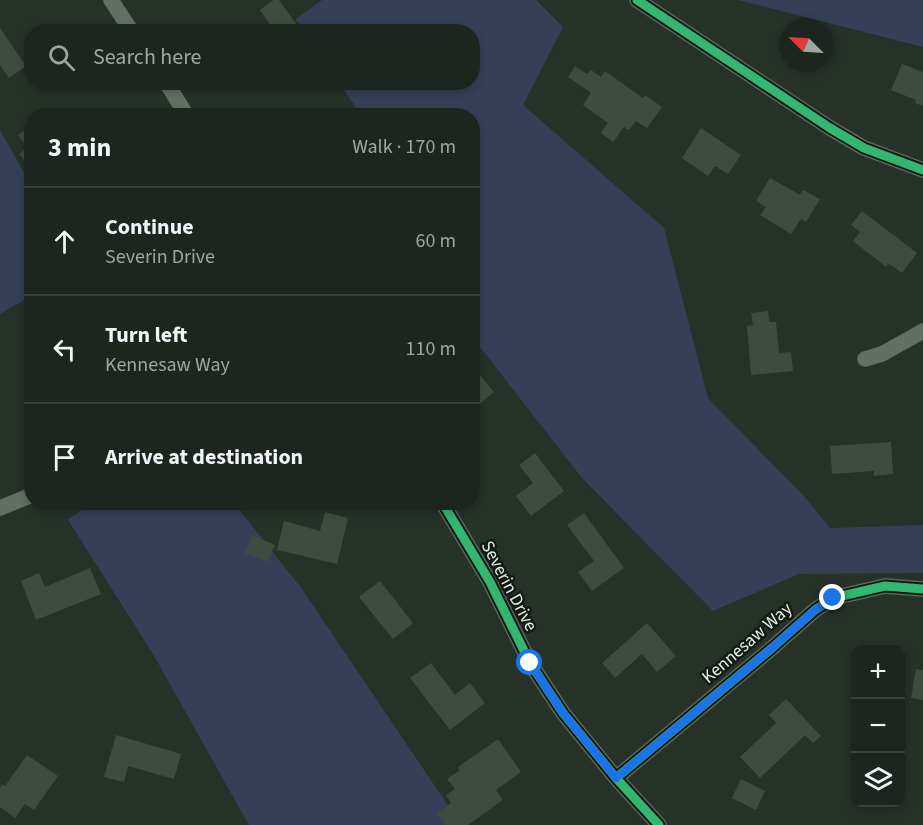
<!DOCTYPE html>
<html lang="en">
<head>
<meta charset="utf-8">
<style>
	body { margin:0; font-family:"Source Sans 3",sans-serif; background:#29312b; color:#f1f3f6 }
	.controls { position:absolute; right:18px; bottom:18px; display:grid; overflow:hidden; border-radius:12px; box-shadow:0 3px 9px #0003 }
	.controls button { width:54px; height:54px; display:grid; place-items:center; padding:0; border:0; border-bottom:2px solid #3a423c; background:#1c251e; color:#f1f3f6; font:30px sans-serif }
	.compass { position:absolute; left:779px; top:18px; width:54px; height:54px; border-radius:50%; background:#1c251e; box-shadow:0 3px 9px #0003; rotate:294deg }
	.stop { position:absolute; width:18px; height:18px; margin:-14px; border:4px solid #1a73e8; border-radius:50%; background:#fff }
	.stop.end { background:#1a73e8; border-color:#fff; box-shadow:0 2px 6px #0008 }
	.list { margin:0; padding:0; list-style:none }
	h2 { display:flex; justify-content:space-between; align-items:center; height:78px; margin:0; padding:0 24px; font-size:26px }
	h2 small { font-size:20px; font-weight:400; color:#a0a5a4 }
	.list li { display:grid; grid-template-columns:39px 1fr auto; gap:18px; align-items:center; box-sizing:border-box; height:108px; padding:0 24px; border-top:2px solid #3a423c }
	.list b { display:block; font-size:22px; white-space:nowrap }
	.list p { margin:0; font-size:20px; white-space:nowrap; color:#a0a5a4 }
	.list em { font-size:20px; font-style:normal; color:#a0a5a4 }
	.icon { flex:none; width:33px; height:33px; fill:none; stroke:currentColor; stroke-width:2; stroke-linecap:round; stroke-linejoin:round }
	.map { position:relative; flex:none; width:923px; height:825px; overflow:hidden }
	.search { position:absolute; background:#1c251e; box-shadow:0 3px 9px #0003; left:24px; top:24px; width:456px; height:66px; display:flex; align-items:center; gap:15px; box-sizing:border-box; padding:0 21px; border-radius:24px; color:#a0a5a4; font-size:22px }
	.panel { position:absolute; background:#1c251e; box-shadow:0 3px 9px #0003; left:24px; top:108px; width:456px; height:402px; border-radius:24px }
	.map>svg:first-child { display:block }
	.green { fill:#363f58 }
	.building { fill:#3e4c40 }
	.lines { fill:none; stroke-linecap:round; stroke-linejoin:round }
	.minor-casing { stroke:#454f47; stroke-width:16 }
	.minor { stroke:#627064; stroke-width:15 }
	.cycleway-casing { stroke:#121a13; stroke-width:13 }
	.cycleway { stroke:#33b770; stroke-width:9 }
	.route { stroke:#1a73e8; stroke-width:8 }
	.labels { text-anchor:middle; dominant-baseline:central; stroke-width:5; stroke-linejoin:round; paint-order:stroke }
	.street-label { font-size:18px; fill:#e3efe5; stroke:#121a13 }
</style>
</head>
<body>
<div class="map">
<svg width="923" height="825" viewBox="0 0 923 825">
	<rect width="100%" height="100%" fill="#263128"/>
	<!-- green -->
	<path class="green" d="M 322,0 L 536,0 L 563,27 L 523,105 L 664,228 L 708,398 L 804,496 L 830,528 L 923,525 L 923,573 L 799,574 L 713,611 L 582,478 L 473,338 L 472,116 L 361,115 L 339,83 L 472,82 L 472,32 L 304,31 L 296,19 Z
		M 738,0 L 923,0 L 923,47 Z
		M 0,130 L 31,185 L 31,296 L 0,314 Z
		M 91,503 L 234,503 L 302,589 L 447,804 L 464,825 L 249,825 L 153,654 L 68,520 Z"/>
	<!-- building -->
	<path class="building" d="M 273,0 L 279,0 L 302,32 L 275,32 L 260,10 Z
		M 0,28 L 26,66 L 9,78 L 0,65 Z
		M 902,64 L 923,72 L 923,106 L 915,103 L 916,100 L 891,90 Z
		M 575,66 L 587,74 L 591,70 L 601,77 L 605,71 L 643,98 L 645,95 L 662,107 L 647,128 L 636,121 L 629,130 L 624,127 L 613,142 L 601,133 L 608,123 L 583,105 L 591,93 L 568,77 Z
		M 316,107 L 322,116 L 304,116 Z
		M 32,125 L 32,163 L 28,166 L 19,154 L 27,148 L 18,135 Z
		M 701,128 L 741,155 L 728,174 L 715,166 L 708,176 L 682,158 Z
		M 770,178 L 800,195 L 803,190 L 820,199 L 806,222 L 801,219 L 791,234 L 760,215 L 766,207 L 756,201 Z
		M 862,211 L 917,253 L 902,273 L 888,263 L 886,267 L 853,241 L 860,232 L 851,225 Z
		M 768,311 L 769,322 L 776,322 L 779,353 L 791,352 L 793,371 L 751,375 L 747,326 L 753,325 L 751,313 Z
		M 478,373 L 494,392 L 472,410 L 472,378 Z
		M 891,442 L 893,474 L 874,476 L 874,471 L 832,474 L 830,446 Z
		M 535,453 L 564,491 L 531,516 L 516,496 L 533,483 L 519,465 Z
		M 325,512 L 348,518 L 337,564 L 277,550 L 284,521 L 320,531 Z
		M 584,513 L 624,568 L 592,591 L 578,572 L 594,561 L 567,525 Z
		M 252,535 L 275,545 L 268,562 L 245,553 Z
		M 90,568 L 101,594 L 36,620 L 21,581 L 39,573 L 45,587 Z
		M 380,581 L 413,623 L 393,639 L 359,597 Z
		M 647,623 L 676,656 L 657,672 L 642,654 L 615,678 L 602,663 Z
		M 431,663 L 455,695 L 470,683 L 485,703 L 450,730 L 410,678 Z
		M 916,669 L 923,670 L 923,700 L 911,698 Z
		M 786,699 L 821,736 L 813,743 L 805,735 L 760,778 L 740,757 L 776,723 L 769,715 Z
		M 116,735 L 181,754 L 174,779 L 128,766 L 124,782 L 104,777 Z
		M 498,739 L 521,772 L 496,790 L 503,800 L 468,825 L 446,825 L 437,813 L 451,803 L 446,795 L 455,789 L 447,779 L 460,770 L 458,767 Z
		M 27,755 L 58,776 L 34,810 L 25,804 L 15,818 L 0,807 L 0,788 L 2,784 L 5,786 Z
		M 741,779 L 765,791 L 756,810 L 732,798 Z"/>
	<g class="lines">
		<defs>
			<path id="minor" d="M 111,0 L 132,32
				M 637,0 L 830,128 L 864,148 L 923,170
				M 166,82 L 187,116
				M 865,359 L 882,354 L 923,331
				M 442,502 L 490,582 L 530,663 L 563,713 L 616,778 L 659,825
				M 0,508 L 32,495
				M 616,778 L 772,648 L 815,610 L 833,598 L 885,586 L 923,589"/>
		</defs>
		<!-- minor casing -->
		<use href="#minor" class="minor-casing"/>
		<!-- minor -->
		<use href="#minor" class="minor"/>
		<defs>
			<path id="cycleway" d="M 637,0 L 830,128 L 864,148 L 923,170
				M 442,502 L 490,582 L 530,663 L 563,713 L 616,778 L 659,825
				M 616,778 L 772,648 L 815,610 L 833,598 L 885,586 L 923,589"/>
		</defs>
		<!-- cycleway casing -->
		<use href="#cycleway" class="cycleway-casing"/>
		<!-- cycleway -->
		<use href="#cycleway" class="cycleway"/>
	</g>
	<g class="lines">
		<!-- route -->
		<path class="route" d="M 530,663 L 563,713 L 616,778 L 772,648 L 815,610 L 833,598"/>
	</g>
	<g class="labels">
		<!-- street labels -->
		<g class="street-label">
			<text transform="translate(509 586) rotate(62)">Severin Drive</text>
			<text transform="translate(747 643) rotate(-41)">Kennesaw Way</text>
		</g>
	</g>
</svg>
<div class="controls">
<button>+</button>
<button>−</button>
<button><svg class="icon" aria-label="layers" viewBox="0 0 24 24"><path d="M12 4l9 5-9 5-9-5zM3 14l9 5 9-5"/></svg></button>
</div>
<svg class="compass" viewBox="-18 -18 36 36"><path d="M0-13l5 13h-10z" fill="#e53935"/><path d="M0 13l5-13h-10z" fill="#a0a5a4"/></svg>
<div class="stop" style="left:530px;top:663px"></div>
<div class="stop end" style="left:833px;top:598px"></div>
<div class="search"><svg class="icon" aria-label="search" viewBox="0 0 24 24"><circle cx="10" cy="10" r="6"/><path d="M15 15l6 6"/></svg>Search here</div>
<section class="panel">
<h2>3 min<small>Walk · 170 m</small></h2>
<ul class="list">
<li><svg class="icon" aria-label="ahead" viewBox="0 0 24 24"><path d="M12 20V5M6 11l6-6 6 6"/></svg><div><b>Continue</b><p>Severin Drive</p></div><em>60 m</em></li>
<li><svg class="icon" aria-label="left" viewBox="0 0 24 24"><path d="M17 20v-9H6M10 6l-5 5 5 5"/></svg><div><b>Turn left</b><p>Kennesaw Way</p></div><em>110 m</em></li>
<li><svg class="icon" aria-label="arrive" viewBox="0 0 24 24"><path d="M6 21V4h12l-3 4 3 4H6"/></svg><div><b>Arrive at destination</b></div></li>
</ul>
</section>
</div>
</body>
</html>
